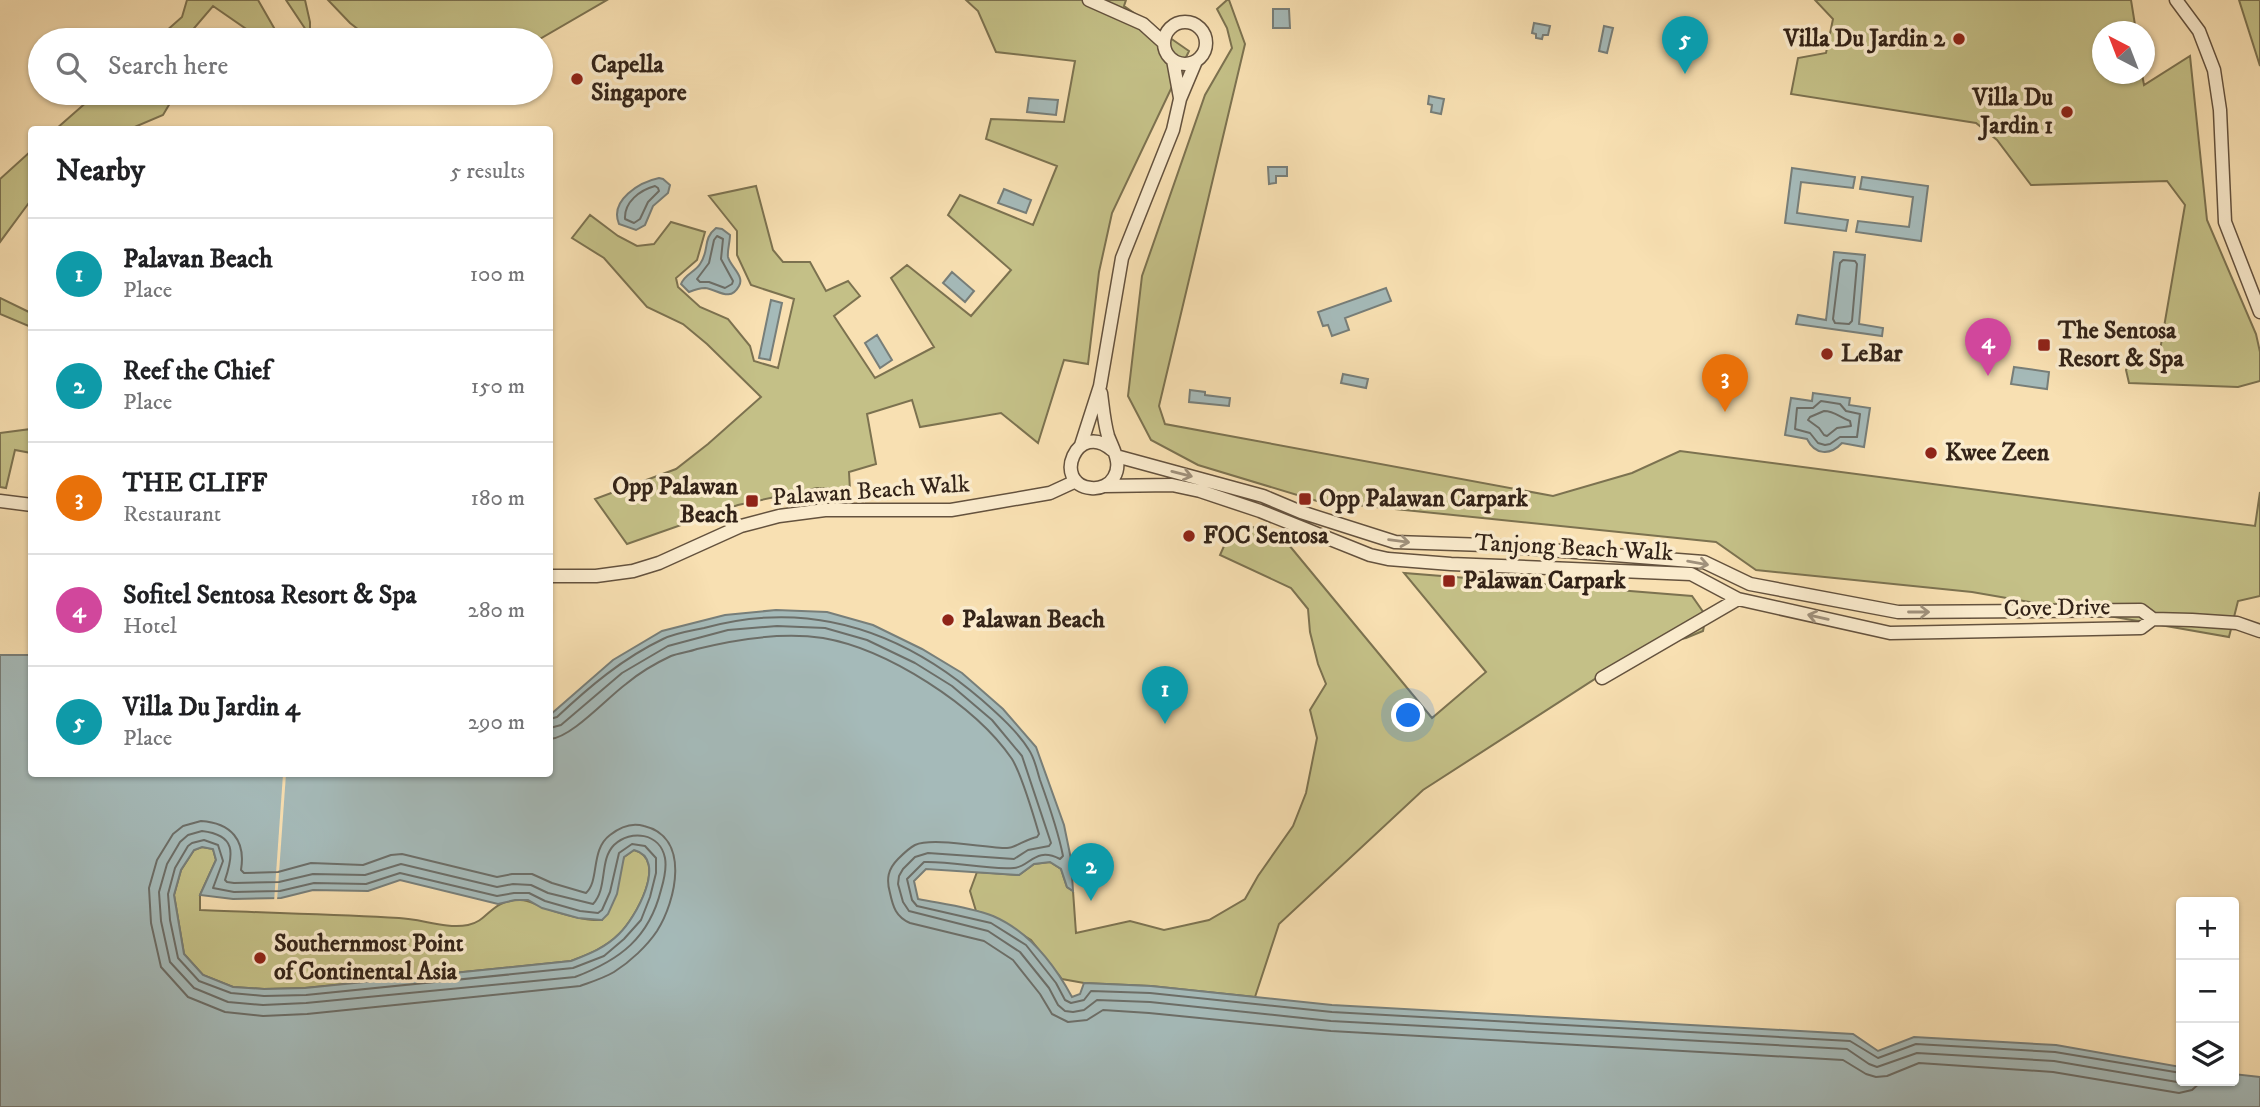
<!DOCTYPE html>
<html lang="en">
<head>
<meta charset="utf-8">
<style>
	body { margin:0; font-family:"IM FELL DW Pica",serif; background:#f2f2f2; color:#202124 }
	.controls { position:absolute; right:21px; bottom:21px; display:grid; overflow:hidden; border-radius:7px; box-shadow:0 2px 5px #0004 }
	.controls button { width:63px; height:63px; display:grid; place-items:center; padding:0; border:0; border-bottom:2px solid #e0e0e0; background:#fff; color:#202124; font:35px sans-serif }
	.compass { position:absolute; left:2092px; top:21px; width:63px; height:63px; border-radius:50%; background:#fff; box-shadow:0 2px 5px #0004; rotate:318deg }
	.you { position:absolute; left:1409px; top:716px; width:24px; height:24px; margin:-18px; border:5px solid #fff; border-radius:50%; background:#1a73e8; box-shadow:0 0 0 10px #1a73e833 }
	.badge { display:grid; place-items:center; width:46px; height:46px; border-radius:50%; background:#8f2418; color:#fff; font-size:23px; font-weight:700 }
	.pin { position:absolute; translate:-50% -58px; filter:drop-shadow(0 2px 4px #0008) }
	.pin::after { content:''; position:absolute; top:37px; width:24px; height:21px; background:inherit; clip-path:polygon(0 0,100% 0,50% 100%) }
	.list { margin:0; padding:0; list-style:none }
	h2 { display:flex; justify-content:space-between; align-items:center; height:91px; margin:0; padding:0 28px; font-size:30px }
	h2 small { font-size:23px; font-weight:400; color:#757577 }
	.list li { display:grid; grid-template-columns:46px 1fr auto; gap:21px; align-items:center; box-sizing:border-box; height:112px; padding:0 28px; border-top:2px solid #e0e0e0 }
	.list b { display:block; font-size:26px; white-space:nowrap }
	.list p { margin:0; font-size:23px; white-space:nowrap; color:#757577 }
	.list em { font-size:23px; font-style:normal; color:#757577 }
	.icon { flex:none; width:38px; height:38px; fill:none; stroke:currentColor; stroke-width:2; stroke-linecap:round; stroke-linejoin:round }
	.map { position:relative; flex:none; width:2260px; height:1107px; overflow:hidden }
	.search { position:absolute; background:#fff; box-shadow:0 2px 5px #0004; left:28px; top:28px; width:525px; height:77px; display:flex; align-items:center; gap:18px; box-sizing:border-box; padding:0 24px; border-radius:38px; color:#757577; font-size:26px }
	.panel { position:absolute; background:#fff; box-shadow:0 2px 5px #0004; left:28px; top:126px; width:525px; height:651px; border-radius:7px }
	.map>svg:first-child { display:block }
	.green { fill:#c4c087; stroke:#7c7250; stroke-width:2 }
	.water { fill:#a5bab9; stroke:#777e79; stroke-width:2; fill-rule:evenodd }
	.pier { fill:#f8e0b2 }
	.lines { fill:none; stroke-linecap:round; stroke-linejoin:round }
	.shore { stroke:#6c6e68; stroke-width:2 }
	.street-casing { stroke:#64523e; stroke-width:15 }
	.street { stroke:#faebcd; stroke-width:12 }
	.oneway { stroke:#a0917c }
	.poi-dot { fill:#8f2418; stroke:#faebcd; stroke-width:2.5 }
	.labels { text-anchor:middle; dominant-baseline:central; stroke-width:7; stroke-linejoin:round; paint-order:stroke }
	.poi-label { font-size:24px; font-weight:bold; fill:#332318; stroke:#faebcd; text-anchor:start }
	.street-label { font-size:24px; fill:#332318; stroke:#faebcd }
</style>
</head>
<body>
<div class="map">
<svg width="2260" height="1107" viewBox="0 0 2260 1107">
	<rect width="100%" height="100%" fill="#f8e0b2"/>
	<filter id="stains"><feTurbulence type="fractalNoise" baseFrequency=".00286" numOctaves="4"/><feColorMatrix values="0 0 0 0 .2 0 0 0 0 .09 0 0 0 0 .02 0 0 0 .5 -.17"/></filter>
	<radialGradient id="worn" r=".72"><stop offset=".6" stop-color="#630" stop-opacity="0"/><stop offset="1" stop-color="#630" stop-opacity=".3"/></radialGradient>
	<!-- green -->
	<path class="green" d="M 187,0 L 258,0 L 281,40 L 262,40 L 213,6 L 184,40 L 156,40 L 182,17 Z
		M 286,0 L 305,0 L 310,22 L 310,36 Z
		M 328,0 L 607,0 L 538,40 L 372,40 L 350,23 Z
		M 966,0 L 1126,0 L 1124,6 L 1189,51 L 1112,213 L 1099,272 L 1088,364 L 1064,360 L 1038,443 L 1001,413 L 920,427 L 912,400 L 867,414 L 876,464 L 849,472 L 850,490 L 817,488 L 738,505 L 627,544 L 595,499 L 676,469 L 708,444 L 761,397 L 707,344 L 683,324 L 647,307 L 604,258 L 572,238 L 590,215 L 618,236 L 637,246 L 654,244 L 671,222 L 705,232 L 697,260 L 676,278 L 678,287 L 700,307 L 728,319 L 750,346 L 754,361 L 778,368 L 794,299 L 751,285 L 737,255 L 737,231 L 709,196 L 756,186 L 773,250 L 783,262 L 810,262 L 826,291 L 848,281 L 860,296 L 834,316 L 875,378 L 934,347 L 891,278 L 907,265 L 971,316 L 1011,270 L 948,215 L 960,195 L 1033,225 L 1057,166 L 986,139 L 991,119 L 1064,122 L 1075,61 L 996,52 L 978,11 Z
		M 1227,0 L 1229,0 L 1245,44 L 1159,406 L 1165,424 L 1553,496 L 1632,473 L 1680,451 L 2255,526 L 2260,492 L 2260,596 L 2238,601 L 2229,637 L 1972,592 L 1756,570 L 1716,542 L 1317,501 L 1198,465 L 1151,440 L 1128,396 L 1142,276 L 1205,95 L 1232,48 L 1227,28 L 1217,9 Z
		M 1815,0 L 2131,0 L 2136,31 L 2102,32 L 2102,74 L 2142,74 L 2144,85 L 2190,56 L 2207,220 L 2256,334 L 2260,352 L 2260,381 L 2238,387 L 2129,383 L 2126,370 L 2131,361 L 2158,362 L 2185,205 L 2167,181 L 2031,185 L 1997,140 L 1976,123 L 1791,94 L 1798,58 L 1826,53 L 1833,19 Z
		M 2239,0 L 2260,0 L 2260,66 Z
		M 97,93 L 166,93 L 173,98 L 163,115 L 130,129 L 56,129 Z
		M 31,151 L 31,200 L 0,242 L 0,179 Z
		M 0,298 L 31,313 L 31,327 L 0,314 Z
		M 31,429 L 31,453 L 15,450 L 6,488 L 0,487 L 0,433 Z
		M 1252,527 L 1279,533 L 1432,718 L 1486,672 L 1404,573 L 1692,596 L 1706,616 L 1703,631 L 1686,638 L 1646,646 L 1423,790 L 1279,924 L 1255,997 L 1151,986 L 1084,983 L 1062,979 L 1031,940 L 994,917 L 976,911 L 970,891 L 977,872 L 1019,875 L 1034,864 L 1050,862 L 1061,869 L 1067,887 L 1073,891 L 1076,933 L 1130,921 L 1164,930 L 1209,920 L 1245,899 L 1258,876 L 1293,826 L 1306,793 L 1317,738 L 1310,710 L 1326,684 L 1318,664 L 1310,632 L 1308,609 L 1291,588 L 1220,555 L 1229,535 L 1246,540 Z
		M 202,847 L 213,849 L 216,860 L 200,895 L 200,910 C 266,913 333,914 399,918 C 422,919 445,929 468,925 C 489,921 490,900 520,900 C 530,900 535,905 545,908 C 562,914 584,921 602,920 L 624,857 L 634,850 C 669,859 635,919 619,934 C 605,948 589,954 571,961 L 305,988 L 264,989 L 233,987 L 203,975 L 184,954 L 174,895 L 181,870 L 194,850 Z"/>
	<!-- water -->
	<path class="water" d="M 1273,9 L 1289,9 L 1290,28 L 1273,28 Z
		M 1534,23 L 1550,26 L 1548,35 L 1543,35 L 1542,39 L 1536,38 L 1536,34 L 1532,33 Z
		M 1604,26 L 1613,28 L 1607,53 L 1599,51 Z
		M 1429,96 L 1444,99 L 1441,114 L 1431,112 L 1432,105 L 1428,104 Z
		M 1029,98 L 1058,100 L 1056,115 L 1027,112 Z
		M 1268,167 L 1287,167 L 1287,176 L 1276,176 L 1276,183 L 1269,184 Z
		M 1792,168 L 1855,177 L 1853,188 L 1801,182 L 1797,213 L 1848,220 L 1846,231 L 1785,223 Z
		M 1862,177 L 1928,186 L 1921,241 L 1856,232 L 1858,221 L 1909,227 L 1913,197 L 1860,189 Z
		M 659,178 L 663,179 L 670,185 L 668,193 L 653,206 L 645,225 L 636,230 L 619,224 C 609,200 640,182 659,178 Z
		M 1004,189 L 1031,200 L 1026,213 L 998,203 Z
		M 716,228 L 722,229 L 730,235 C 730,242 727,251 728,257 C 730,266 745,276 739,286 C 730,303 717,289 705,288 C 699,288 694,290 689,292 L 681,284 C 685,274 695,272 700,264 C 710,250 702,239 716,228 Z
		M 1834,252 L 1865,255 L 1859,324 L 1883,328 L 1882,336 L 1796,324 L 1798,315 L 1826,320 Z
		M 952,272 L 974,291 L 965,302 L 943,283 Z
		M 1386,288 L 1391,301 L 1345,318 L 1349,330 L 1332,336 L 1328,325 L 1323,326 L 1318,312 Z
		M 771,300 L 782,303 L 770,360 L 759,358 Z
		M 877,335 L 892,360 L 880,368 L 865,343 Z
		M 2014,367 L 2049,372 L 2047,389 L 2011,384 Z
		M 1343,374 L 1368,379 L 1366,388 L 1341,383 Z
		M 1190,390 L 1205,392 L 1205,395 L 1230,398 L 1229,406 L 1189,402 Z
		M 1813,393 L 1850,398 L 1849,405 L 1870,408 L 1864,447 L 1842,443 C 1830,456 1815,455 1807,439 L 1785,435 L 1791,398 L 1812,401 Z
		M 776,610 L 827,612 L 873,625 L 922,649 L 962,673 L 1003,709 L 1036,747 L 1064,825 L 1071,859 L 1073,891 L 1067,887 L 1061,869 L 1050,862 L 1034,864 L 1019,875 L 926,869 L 914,881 L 918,899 C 943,904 969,907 993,916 C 1028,931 1054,964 1072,997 L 1080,994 L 1084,983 L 1151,986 L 1332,1005 L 1853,1034 L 1878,1051 L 1914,1037 L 2056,1045 L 2181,1067 L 2181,1081 L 2234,1081 L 2234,1074 L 2260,1077 L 2260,1107 L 0,1107 L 0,655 L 31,655 L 32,774 L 550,774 L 550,715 L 613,660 L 662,631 L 725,615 ZM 202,847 L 213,849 L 216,860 L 200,895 L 233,899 L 281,898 L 313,890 L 368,891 L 400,880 L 498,904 L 515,900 L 528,900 L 542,908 L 578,918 L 602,920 L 608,914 L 617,894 L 624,857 L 634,850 C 669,859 635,919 619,934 C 605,948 589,954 571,961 L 305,988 L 264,989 L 233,987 L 203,975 L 184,954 L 174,895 L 181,870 L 194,850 Z"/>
	<!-- pier -->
	<path class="pier" d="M 283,774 L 286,774 L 277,901 L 274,902 Z"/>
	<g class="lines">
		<!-- shore -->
		<path class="shore" d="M 655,186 L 658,188 L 659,191 L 648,202 L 640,219 L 634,223 L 625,219 C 624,202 640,190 655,186 Z
			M 717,236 L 723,239 L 721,259 L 733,281 L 732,284 L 725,288 L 709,282 L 700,282 L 697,279 L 709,263 L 714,240 Z
			M 1843,260 L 1855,261 L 1857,264 L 1852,321 L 1849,324 L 1835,323 L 1833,319 L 1840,263 Z
			M 1821,401 L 1840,404 L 1846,411 L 1860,414 L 1857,437 L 1840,437 L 1830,444 L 1825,445 L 1818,443 L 1810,433 L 1795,429 L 1797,408 L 1813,408 Z
			M 1824,411 C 1835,411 1840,418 1850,421 L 1851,426 L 1837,428 L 1827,436 L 1824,435 L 1819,428 L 1808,420 L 1810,417 Z
			M 550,719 L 557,717 C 589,687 623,658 663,639 C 675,633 690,631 704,628 C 809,599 901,630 982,700 C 999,715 1018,732 1029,750 C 1035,759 1037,771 1040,780 C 1049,805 1058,830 1063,856 L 1060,859 C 1035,846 1030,867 1014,868 C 984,870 954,861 924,862 L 907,879 L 912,900 L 917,906 L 991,923 L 1026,945 L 1056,983 L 1065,1000 L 1071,1003 L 1084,1000 L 1091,991 L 1150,993 L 1332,1012 L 1850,1041 L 1878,1058 L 1916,1044 L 2055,1052 L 2181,1073
			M 550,728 L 561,725 L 622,673 L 668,646 L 728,630 L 777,626 L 825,628 L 867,640 L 915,663 L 952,686 L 992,720 L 1022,756 L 1051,843 L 1049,846 L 1028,850 L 1014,859 L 928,853 L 915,857 L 903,869 L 899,876 L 898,884 L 903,902 L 909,911 L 988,931 L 1020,952 L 1049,988 L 1058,1005 L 1065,1011 L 1073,1012 L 1084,1010 L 1097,1000 L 1150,1002 L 1331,1021 L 1847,1049 L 1869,1064 L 1877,1067 L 1917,1053 L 2054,1061 L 2177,1082 L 2186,1081
			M 550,739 C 571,738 607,698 626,684 C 639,673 656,663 671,656 C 679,653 689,652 697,649 C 737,639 781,632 823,638 C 887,649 975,705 1012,759 C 1020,772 1034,817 1039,834 L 1037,837 C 1026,839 1015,848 1007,848 C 985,848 933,837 915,845 C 909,848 903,854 898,859 C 888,869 886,879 890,893 C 893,907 896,917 910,923 L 984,941 L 1013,960 L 1040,994 L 1052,1014 L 1068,1022 L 1087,1020 L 1103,1010 L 1149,1013 L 1331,1031 L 1843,1060 L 1866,1074 L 1876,1077 L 1887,1076 L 1919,1063 L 2053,1072 L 2179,1093 L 2192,1090 L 2202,1081
			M 201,821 C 231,823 246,840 241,870 L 244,873 L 278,872 L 311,863 L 363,865 L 391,855 L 402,854 L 497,877 L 512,874 L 532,874 L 552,883 L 586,893 C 600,880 590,850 610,835 C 620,827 631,822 644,826 C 691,837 676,901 657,931 C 647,946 630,962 614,972 C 604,978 591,982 580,986 L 307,1014 L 263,1016 L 225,1012 L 188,997 L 161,967 L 151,923 L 149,888 L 157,860 L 173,834 L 183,826 Z
			M 202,831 C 236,835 234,853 225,880 L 227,882 L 234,883 L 279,882 L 313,874 L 365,875 L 401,864 L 497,887 L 513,884 L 531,885 L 548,893 L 593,904 C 608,888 599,860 614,845 C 631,829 660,833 665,858 C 667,869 664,880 661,890 C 649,938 620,960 575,977 L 306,1003 L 263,1005 L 228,1002 L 194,988 L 170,962 L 161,921 L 159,892 L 167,864 L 180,842 L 188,835 Z
			M 204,840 L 218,845 L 223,861 L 213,888 L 234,892 L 280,891 L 314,883 L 366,884 L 400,873 L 497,896 L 514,893 L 529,893 L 545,901 L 580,911 L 598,913 L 602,910 L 610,892 L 619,853 L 632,844 L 645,846 L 656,858 L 656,873 L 650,897 L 641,920 L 624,939 L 604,956 L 573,968 L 306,995 L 264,996 L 231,993 L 199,981 L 178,958 L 170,920 L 168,894 L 175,868 L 188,846 L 192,843 Z"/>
		<defs>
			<path id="street" d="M 1089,0 L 1143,24 L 1164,43
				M 2176,0 L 2199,31 L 2214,70 L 2220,110 L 2225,222 L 2260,312
				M1164 43a21 21 0 1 1 42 0a21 21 0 1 1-42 0Z
				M 1173,60 L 1180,98
				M 1101,393 C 1103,408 1104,422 1108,436 C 1111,444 1116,453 1117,461 C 1118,467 1117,472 1114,477 C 1110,485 1100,489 1091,488 C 1051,484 1077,419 1112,450
				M 1081,445 L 1100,386 L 1122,258 L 1173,130 L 1180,99 L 1196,61
				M 1116,456 L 1263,496 L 1301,512 L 1395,542 L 1486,545 L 1704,562 L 1750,584 L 1898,612 L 2141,610 L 2153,619
				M 1104,486 L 1172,485 L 1200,491 L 1260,511 L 1370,555 L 1388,559 L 1451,564 L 1691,574 L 1738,599 L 1890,633 L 2141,628 L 2153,619 L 2192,620 L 2237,623 L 2260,631
				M 0,501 L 32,505
				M 550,576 L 596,576 L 633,571 L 659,563 L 741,526 L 779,516 L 825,510 L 951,510 L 1050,493 L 1076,481
				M 1602,678 L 1738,599"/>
		</defs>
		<!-- street casing -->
		<use href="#street" class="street-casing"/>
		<!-- street -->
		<use href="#street" class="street"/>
	</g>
	<!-- one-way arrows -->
	<defs><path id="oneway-shaft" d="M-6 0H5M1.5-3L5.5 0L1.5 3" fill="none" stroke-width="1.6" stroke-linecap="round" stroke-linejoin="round" transform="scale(1.75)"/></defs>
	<g class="oneway">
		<use href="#oneway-shaft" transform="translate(1182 474) rotate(14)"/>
		<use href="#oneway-shaft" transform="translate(1399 541) rotate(7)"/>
		<use href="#oneway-shaft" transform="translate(1698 563) rotate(10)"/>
		<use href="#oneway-shaft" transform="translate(1919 612)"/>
		<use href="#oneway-shaft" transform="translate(1818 617) rotate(-167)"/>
	</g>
	<!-- markers -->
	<g class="poi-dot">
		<circle cx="1959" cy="39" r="7"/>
		<circle cx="577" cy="79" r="7"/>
		<circle cx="2067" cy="112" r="7"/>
		<rect x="2037" y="338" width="14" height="14" rx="3.5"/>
		<circle cx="1827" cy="354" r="7"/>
		<circle cx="1931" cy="453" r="7"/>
		<rect x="1298" y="492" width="14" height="14" rx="3.5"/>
		<rect x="745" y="494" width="14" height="14" rx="3.5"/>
		<circle cx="1189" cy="536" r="7"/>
		<rect x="1442" y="574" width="14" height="14" rx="3.5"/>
		<circle cx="948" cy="620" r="7"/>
		<circle cx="260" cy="958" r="7"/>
	</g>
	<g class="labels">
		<!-- poi labels -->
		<g class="poi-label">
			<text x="1945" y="39" text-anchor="end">Villa Du Jardin 2</text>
			<text x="591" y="65">Capella<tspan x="591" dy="28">Singapore</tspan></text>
			<text x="2053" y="98" text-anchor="end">Villa Du<tspan x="2053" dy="28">Jardin 1</tspan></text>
			<text x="2058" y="331">The Sentosa<tspan x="2058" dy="28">Resort &amp; Spa</tspan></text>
			<text x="1841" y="354">LeBar</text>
			<text x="1945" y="453">Kwee Zeen</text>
			<text x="738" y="487" text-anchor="end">Opp Palawan<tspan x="738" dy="28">Beach</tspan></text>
			<text x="1319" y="499">Opp Palawan Carpark</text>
			<text x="1203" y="536">FOC Sentosa</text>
			<text x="1463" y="581">Palawan Carpark</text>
			<text x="962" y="620">Palawan Beach</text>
			<text x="274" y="944">Southernmost Point<tspan x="274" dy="28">of Continental Asia</tspan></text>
		</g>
		<!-- street labels -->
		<g class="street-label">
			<text transform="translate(871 491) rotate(-4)">Palawan Beach Walk</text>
			<text transform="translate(1574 548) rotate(3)">Tanjong Beach Walk</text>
			<text transform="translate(2057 608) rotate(-1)">Cove Drive</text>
		</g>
	</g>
	<rect width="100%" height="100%" filter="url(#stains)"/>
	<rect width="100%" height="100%" fill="url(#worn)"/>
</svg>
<div class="controls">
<button>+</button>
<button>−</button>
<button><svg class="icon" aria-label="layers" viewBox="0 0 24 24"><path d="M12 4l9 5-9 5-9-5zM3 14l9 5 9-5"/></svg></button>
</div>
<svg class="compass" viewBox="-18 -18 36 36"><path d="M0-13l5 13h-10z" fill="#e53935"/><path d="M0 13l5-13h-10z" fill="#757577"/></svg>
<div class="you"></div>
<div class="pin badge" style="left:1165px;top:724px;background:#0f9aa8">1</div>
<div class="pin badge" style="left:1091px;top:901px;background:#0f9aa8">2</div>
<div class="pin badge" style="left:1725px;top:412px;background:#e8710a">3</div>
<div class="pin badge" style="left:1988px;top:376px;background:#d1479c">4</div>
<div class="pin badge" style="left:1685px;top:74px;background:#0f9aa8">5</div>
<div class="search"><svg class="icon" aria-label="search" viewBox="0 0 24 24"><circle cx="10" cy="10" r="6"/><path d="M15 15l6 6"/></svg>Search here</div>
<section class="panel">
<h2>Nearby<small>5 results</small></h2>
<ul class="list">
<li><span class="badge" style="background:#0f9aa8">1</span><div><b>Palavan Beach</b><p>Place</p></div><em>100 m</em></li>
<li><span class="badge" style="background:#0f9aa8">2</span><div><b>Reef the Chief</b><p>Place</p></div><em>150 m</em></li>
<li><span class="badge" style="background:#e8710a">3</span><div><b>THE CLIFF</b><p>Restaurant</p></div><em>180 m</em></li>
<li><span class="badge" style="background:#d1479c">4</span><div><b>Sofitel Sentosa Resort &amp; Spa</b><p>Hotel</p></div><em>280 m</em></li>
<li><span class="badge" style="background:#0f9aa8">5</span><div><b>Villa Du Jardin 4</b><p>Place</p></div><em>290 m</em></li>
</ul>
</section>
</div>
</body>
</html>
